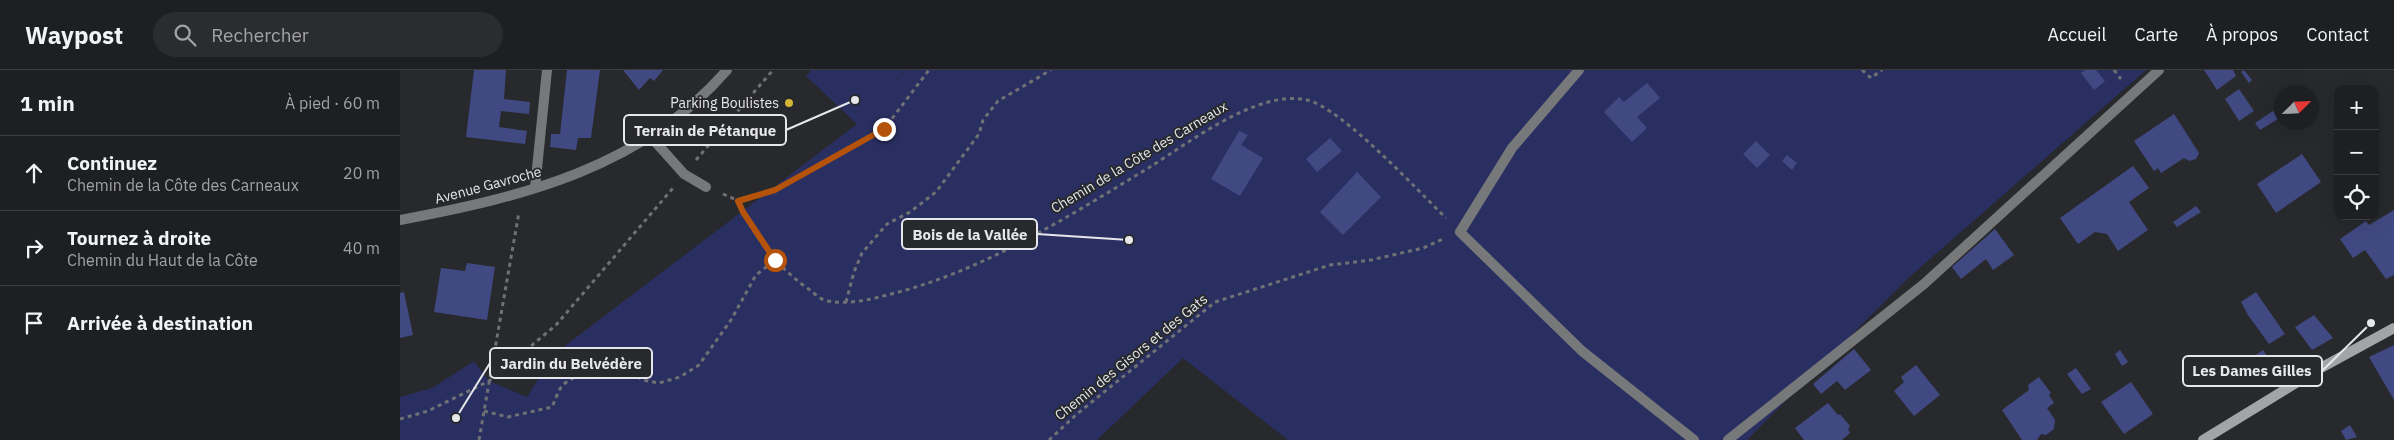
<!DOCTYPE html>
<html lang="fr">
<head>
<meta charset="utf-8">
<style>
	body { margin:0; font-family:"IBM Plex Sans",sans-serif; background:#2b2c2f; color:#f1f3f6 }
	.controls { position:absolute; right:15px; top:15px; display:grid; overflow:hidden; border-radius:10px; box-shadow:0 5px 20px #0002 }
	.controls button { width:45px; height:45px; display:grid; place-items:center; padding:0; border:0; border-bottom:1px solid #3c3d40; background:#1e1f22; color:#f1f3f6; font:25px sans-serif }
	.compass { position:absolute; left:1874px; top:15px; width:45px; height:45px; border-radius:50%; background:#1e1f22; box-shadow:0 5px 20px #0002; rotate:66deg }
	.stop { position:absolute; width:15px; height:15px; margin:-11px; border:4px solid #b45309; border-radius:50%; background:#fff }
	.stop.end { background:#b45309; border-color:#fff; box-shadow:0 1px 5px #0008 }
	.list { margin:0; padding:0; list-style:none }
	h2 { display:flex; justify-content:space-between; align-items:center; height:65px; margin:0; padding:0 20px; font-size:21px }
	h2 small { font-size:16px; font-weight:400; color:#a1a2a5 }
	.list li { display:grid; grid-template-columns:32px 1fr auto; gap:15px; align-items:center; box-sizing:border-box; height:75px; padding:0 20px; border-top:1px solid #3c3d40 }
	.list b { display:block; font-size:19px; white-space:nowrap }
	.list p { margin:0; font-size:16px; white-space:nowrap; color:#a1a2a5 }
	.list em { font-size:16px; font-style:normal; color:#a1a2a5 }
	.icon { flex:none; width:28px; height:28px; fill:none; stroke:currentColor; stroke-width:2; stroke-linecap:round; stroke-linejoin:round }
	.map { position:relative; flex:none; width:1994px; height:370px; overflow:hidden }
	header { display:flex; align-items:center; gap:30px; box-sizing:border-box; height:70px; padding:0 25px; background:#1e1f22; border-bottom:1px solid #3c3d40 }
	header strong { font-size:24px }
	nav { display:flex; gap:28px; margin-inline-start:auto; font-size:18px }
	.search { width:350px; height:45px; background:#2b2c2f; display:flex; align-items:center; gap:12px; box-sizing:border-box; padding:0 18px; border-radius:28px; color:#a1a2a5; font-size:19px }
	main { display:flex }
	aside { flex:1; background:#1e1f22 }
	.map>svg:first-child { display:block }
	.green { fill:#2a2f62 }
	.building { fill:#414982 }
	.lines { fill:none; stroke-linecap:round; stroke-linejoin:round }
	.path { stroke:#707175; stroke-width:3; stroke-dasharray:4 4; stroke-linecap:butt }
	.lane { stroke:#77787a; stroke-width:10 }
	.street { stroke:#77787a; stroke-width:10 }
	.secondary { stroke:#a3a4a8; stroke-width:10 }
	.route { stroke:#b45309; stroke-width:6 }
	.poi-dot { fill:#d3b635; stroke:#28292d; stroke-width:2 }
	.labels { text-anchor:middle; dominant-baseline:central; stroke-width:4; stroke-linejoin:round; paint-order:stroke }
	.poi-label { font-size:14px; fill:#e6e7ea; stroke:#28292d; text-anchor:end }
	.street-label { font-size:14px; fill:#e6e7ea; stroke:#28292d }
	.leader { fill:none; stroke:#e6e7ea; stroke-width:2 }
	.callout-dot { fill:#e6e7ea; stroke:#28292d; stroke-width:2 }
	.callout { fill:#28292d; stroke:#e6e7ea; stroke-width:2 }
	.callout-label { font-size:15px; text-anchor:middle; font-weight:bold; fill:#e6e7ea }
</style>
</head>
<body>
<header>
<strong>Waypost</strong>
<div class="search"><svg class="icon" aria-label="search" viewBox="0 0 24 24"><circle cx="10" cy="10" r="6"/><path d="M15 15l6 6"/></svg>Rechercher</div>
<nav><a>Accueil</a><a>Carte</a><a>À propos</a><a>Contact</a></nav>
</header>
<main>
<aside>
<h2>1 min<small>À pied · 60 m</small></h2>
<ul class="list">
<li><svg class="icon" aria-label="ahead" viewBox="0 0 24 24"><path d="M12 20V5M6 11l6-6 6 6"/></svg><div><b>Continuez</b><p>Chemin de la Côte des Carneaux</p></div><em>20 m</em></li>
<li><svg class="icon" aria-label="right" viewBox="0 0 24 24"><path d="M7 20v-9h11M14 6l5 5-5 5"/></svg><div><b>Tournez à droite</b><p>Chemin du Haut de la Côte</p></div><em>40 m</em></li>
<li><svg class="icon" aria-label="arrive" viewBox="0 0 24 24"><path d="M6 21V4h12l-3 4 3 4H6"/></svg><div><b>Arrivée à destination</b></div></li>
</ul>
</aside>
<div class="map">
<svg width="1994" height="370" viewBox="0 0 1994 370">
	<rect width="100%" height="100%" fill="#28292d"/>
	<!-- green -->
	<path class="green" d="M 411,0 L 506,0 L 491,17 L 507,0 L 1746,0 L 1506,210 L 1347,370 L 888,370 L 783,288 L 697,370 L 0,370 L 0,327 L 32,318 L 74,291 L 89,311 L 127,327 L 153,285 L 457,54 L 406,6 Z"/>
	<!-- building -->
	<path class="building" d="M 74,0 L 106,0 L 104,29 L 130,32 L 129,44 L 101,41 L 99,57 L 127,61 L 125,74 L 66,67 Z
		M 167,0 L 200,0 L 191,68 L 178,68 L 176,80 L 150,77 L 151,64 L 160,64 Z
		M 223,0 L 263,0 L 254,11 L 250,8 L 239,20 Z
		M 1685,0 L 1696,0 L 1705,11 L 1694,20 L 1681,3 Z
		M 1804,0 L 1833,0 L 1836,6 L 1817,20 Z
		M 1844,0 L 1852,10 L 1849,13 L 1841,2 Z
		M 1247,13 L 1260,28 L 1237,47 L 1247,58 L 1232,72 L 1204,42 L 1219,27 L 1224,32 Z
		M 1839,19 L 1854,41 L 1839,51 L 1825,29 Z
		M 1873,41 L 1878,49 L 1860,60 L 1855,53 Z
		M 1774,44 L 1799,83 L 1796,89 L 1789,91 L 1784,88 L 1761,103 L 1758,98 L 1754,101 L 1734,71 Z
		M 839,61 L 848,65 L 841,75 L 863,88 L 840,126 L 811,109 Z
		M 930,68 L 942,81 L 917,102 L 906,89 Z
		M 1356,71 L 1370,85 L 1357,98 L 1343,84 Z
		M 1902,84 L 1921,112 L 1876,143 L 1857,114 Z
		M 1387,85 L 1397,93 L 1392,100 L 1382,91 Z
		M 1733,96 L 1749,118 L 1729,132 L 1748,160 L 1718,181 L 1707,164 L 1695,162 L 1678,174 L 1660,148 Z
		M 957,102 L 981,127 L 943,165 L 920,142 Z
		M 1796,136 L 1801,142 L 1777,157 L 1773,152 Z
		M 1994,140 L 1994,205 L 1986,209 L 1965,180 L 1953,188 L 1940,169 L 1966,151 L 1969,155 Z
		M 1595,159 L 1614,185 L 1593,200 L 1586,189 L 1561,209 L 1552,197 Z
		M 67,193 L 95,197 L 87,250 L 34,242 L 41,198 L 65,201 Z
		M 4,222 L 13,265 L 0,268 L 0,223 Z
		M 1856,222 L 1885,264 L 1869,274 L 1848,245 L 1841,232 Z
		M 1914,245 L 1933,268 L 1912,280 L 1895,257 Z
		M 1994,275 L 1994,330 L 1969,287 Z
		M 1454,279 L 1471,300 L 1445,320 L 1437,311 L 1421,324 L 1413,314 Z
		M 1720,280 L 1728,292 L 1722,296 L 1715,284 Z
		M 1863,280 L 1877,301 L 1867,307 L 1853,287 Z
		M 1516,295 L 1540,325 L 1514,346 L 1494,321 L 1504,312 L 1501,307 Z
		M 1676,298 L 1691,319 L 1682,324 L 1667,304 Z
		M 1639,307 L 1651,323 L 1649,325 L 1654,333 L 1647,338 L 1655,350 L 1654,359 L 1646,365 L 1641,364 L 1637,370 L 1622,370 L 1602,340 L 1629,320 L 1628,315 Z
		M 1731,312 L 1753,344 L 1724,364 L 1701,332 Z
		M 1428,333 L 1438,345 L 1440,344 L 1450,356 L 1448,359 L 1450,363 L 1442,370 L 1404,370 L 1395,358 Z
		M 1950,355 L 1957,367 L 1946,370 L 1941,361 Z"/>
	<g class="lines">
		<!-- path -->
		<path class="path" d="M 1462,0 L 1471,8 L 1482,0
			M 1714,0 L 1721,9
			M 296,90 L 373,0
			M 323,124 L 339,131
			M 339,131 C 353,167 378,198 410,220 C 415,224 421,230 427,231 C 451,235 472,229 495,223 C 587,199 669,146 750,97 C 790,72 858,19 907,30 C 942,38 1017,120 1046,148
			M 339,131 L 375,121 L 484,59 L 529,0
			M 446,232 L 454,202 L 462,183 L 487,154 L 510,142 L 536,122 L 579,64 L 583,50 L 598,31 L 651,0
			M 84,341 L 108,347 L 152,337 C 155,331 158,321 162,316 C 175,302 208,298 226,297 L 242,310 L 259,313 L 280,307 L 299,295 L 331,250 L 356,205 L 375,190
			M 0,349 L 28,341 L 89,311 L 156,255 L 273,118
			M 79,370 L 119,142
			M 649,370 L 677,344 L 815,232 L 930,195 L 971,190 L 1023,178 L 1043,169"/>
		<!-- lane -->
		<path class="lane" d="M 1179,0 L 1112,78 L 1060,162 L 1182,281 L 1294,370
			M 251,67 L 284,104 L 306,117"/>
		<!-- street -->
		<path class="street" d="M 135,118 L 147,0
			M 0,150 C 123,127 242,98 327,0
			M 1328,370 L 1524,214 L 1759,0"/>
		<!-- secondary -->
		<path class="secondary" d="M 1803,370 L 1917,300 L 1994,258"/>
	</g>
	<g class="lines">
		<!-- route -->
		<path class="route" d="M 375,190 L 343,142 L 338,131 L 375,120 L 484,59"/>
	</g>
	<!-- markers -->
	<circle class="poi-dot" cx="389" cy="33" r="5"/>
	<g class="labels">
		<!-- poi labels -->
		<g class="poi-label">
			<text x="379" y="33">Parking Boulistes</text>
		</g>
		<!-- street labels -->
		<g class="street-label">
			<text transform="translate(739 87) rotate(-31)">Chemin de la Côte des Carneaux</text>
			<text transform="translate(88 115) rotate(-15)">Avenue Gavroche</text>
			<text transform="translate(731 287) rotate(-39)">Chemin des Gisors et des Gats</text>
		</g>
	</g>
	<!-- callouts -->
	<path class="leader" d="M455 30L386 60M729 170L637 164M56 348L90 293M1971 253L1922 301"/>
	<g class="callout-dot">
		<circle cx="455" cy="30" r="5"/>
		<circle cx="729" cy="170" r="5"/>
		<circle cx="56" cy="348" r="5"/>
		<circle cx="1971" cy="253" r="5"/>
	</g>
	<g class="callout">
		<rect x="224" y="45" width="162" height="30" rx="5"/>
		<rect x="502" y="149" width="135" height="30" rx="5"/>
		<rect x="90" y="278" width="162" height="30" rx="5"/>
		<rect x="1783" y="286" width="139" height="30" rx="5"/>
	</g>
	<g class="callout-label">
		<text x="305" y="66">Terrain de Pétanque</text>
		<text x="570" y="170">Bois de la Vallée</text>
		<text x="171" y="299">Jardin du Belvédère</text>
		<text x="1852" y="306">Les Dames Gilles</text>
	</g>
</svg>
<div class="controls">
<button>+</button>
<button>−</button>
<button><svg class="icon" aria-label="locate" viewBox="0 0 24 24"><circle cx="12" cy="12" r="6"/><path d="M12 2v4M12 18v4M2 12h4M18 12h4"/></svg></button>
</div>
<svg class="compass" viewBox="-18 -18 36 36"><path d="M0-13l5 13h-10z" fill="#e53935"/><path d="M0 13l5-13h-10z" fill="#a1a2a5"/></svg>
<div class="stop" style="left:375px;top:190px"></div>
<div class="stop end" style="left:484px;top:59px"></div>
</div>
</main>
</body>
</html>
